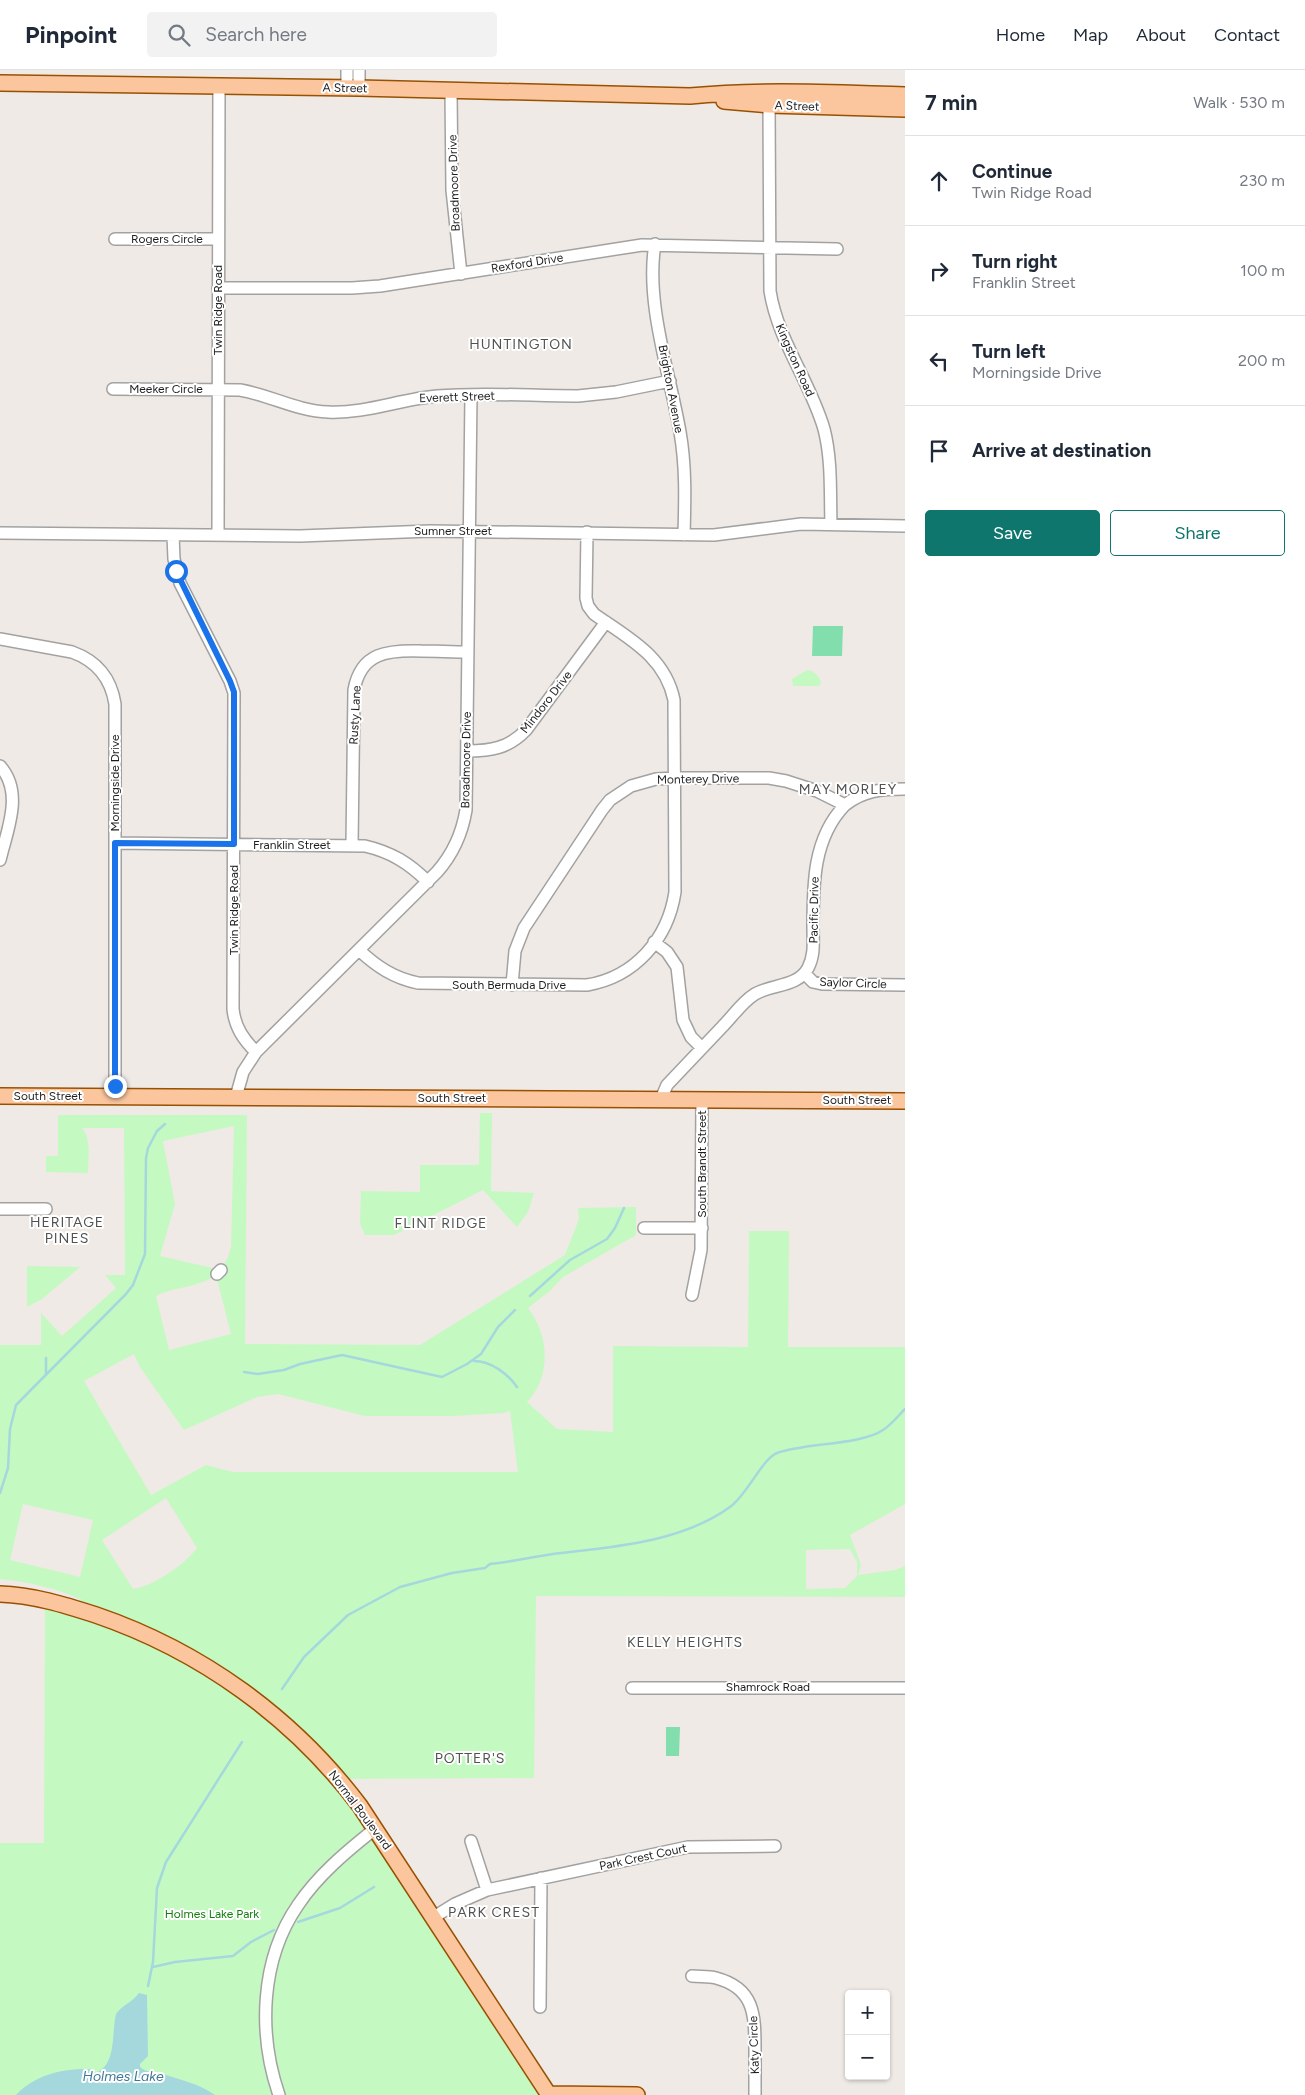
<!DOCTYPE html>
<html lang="en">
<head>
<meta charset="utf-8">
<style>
	body { margin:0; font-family:Figtree,sans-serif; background:#f2f2f3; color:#1f2937 }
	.controls { position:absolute; right:15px; bottom:15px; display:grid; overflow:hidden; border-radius:5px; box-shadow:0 1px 4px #0004 }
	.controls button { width:45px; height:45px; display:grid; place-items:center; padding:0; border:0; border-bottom:1px solid #e0e1e3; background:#fff; color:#1f2937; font:25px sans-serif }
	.stop { position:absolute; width:15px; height:15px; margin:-11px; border:4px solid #1a73e8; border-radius:50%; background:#fff }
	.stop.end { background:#1a73e8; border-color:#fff; box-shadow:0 1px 5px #0008 }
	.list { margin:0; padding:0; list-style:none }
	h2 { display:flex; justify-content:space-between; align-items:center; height:65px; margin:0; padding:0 20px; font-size:21px }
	h2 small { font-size:16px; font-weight:400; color:#747a83 }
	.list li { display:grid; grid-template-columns:32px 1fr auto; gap:15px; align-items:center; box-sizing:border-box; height:90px; padding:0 20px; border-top:1px solid #e0e1e3 }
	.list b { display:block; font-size:19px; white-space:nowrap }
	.list p { margin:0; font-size:16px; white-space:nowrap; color:#747a83 }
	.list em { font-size:16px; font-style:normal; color:#747a83 }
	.actions { display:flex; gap:10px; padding:15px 20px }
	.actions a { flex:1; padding:11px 0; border:1px solid #0f766e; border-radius:5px; text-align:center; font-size:18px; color:#0f766e }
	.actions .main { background:#0f766e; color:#fff }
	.icon { flex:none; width:28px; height:28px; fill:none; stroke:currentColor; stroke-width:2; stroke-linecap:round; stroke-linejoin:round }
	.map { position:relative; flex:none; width:905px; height:2025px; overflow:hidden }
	header { display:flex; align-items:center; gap:30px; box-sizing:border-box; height:70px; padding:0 25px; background:#fff; border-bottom:1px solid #e0e1e3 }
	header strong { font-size:24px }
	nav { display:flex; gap:28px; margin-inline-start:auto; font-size:18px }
	.search { width:350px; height:45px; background:#f2f2f3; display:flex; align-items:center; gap:12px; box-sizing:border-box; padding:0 18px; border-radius:5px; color:#747a83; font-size:19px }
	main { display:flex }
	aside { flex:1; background:#fff }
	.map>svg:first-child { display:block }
	.park { fill:#c5f9c2; fill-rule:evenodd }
	.pitch { fill:#83deae }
	.water { fill:#a5d8dd }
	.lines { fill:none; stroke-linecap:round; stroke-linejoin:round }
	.stream { stroke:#a5d8dd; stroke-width:2.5 }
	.minor-casing { stroke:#a2a2a2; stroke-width:14 }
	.major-casing { stroke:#985101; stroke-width:18 }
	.minor { stroke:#fff; stroke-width:11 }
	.major { stroke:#fbc69d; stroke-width:15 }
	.route { stroke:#1a73e8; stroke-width:6 }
	.labels { text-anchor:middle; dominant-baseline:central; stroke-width:4; stroke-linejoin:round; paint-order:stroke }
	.street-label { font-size:12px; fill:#1e1e1e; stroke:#fff }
	.park-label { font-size:12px; fill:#127d0c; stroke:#fff }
	.neighbourhood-label { font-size:14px; letter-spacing:1px; fill:#515151; stroke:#fff }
	.water-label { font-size:14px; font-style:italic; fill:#427896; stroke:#fff }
</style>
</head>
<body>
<header>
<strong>Pinpoint</strong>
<div class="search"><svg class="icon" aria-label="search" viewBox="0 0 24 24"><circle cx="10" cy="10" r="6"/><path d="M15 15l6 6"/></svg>Search here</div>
<nav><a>Home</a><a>Map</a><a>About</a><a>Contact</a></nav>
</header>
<main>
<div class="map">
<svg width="905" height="2025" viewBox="0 0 905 2025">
	<rect width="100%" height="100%" fill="#efeae5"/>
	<!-- park -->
	<path class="park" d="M 807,600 C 813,600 819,606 821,612 L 819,616 L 793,616 L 792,609 Z
		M 480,1043 L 492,1043 L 491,1121 L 534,1123 L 528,1142 L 517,1157 L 483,1120 L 394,1165 L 365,1165 L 360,1154 L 361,1121 L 420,1122 L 420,1095 L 479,1095 Z
		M 58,1045 L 247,1045 L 245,1274 L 420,1275 L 565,1185 L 579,1149 L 578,1138 L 636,1137 L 636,1165 L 563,1207 L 550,1221 L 528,1238 C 549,1265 552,1306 527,1332 L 557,1359 L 613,1362 L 613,1276 L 748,1277 L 749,1161 L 789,1161 L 788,1277 L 905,1277 L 905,1434 L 850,1465 L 861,1495 L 858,1505 L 895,1500 L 905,1496 L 905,1527 L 536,1526 L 534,1708 L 339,1709 L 549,2025 L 0,2025 L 0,1773 L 44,1773 L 45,1530 L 82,1530 C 56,1518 29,1512 0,1509 L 0,1275 L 41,1275 L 41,1243 L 62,1266 L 116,1218 L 105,1205 L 125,1205 L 124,1058 L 82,1058 C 92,1070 88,1088 88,1103 L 46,1102 L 46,1086 L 58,1086 ZM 234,1056 L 231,1177 L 228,1187 L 221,1200 L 160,1186 L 175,1134 L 163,1071 ZM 216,1205 L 231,1264 L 169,1280 L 156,1226 C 176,1216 198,1218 216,1205 ZM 134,1284 L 140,1297 L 184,1360 L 257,1327 L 278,1324 L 365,1346 L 453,1346 L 503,1343 L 510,1341 L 518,1402 L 233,1402 L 206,1395 L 151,1425 L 84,1311 ZM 166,1428 L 197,1478 C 184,1495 154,1516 133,1519 L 102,1470 ZM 23,1434 L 93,1450 L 80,1507 L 10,1490 ZM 850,1479 L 857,1492 L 857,1506 L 845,1518 L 806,1519 L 806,1480 Z
		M 27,1196 L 80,1197 L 42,1229 L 27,1237 Z"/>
	<!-- pitch -->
	<path class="pitch" d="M 813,556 L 843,556 L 842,586 L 812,586 Z
		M 666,1657 L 680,1657 L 679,1686 L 666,1686 Z"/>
	<!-- water -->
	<path class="water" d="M 139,1923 L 147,1925 L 148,1986 L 140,1994 L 140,1997 C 146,2003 155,2002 163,2004 C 181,2010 200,2014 215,2025 L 16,2025 C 35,2004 65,1998 92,1999 L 96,2003 C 117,1993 111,1966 116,1944 C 122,1935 133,1932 139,1923 Z"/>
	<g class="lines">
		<!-- stream -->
		<path class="stream" d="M 530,1226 L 570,1190 L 607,1169 L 615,1158 L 624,1138
			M 474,1291 C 491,1291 508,1304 517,1317
			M 244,1302 L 258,1304 L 284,1300 L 300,1294 L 342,1285 L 442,1307 L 467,1294 L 481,1284 L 498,1257 L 515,1240
			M 46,1304 L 46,1288
			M 0,1423 L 8,1398 L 10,1359 L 16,1335 L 126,1224 L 133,1215 L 145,1184 L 146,1088 L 148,1078 L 157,1061 L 165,1054
			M 282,1619 L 304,1587 L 348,1545 L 400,1517 L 452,1503 L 485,1498 L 490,1494 C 511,1492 532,1487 553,1484 C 612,1477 680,1473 730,1437 C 747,1425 762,1389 777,1383 C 804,1373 861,1375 883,1360 C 891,1355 898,1346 905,1339
			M 298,1852 L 340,1838 L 374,1817
			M 153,1897 L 175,1892 L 233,1886 L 251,1872 L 274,1860
			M 148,1916 L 153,1892 L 157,1818 L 166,1792 L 242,1672"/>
		<defs>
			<path id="minor" d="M 359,0 L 359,18
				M 347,18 L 347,0
				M 451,21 L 452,120 L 461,204
				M 769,35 L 770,221 C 778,271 810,311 824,359 C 832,390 830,423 831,454
				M 115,169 L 218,169
				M 655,174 C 645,232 670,304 680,362 C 686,396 685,430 684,465
				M 218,218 L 352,218 L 380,216 L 642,175 L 837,179
				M 113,319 L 240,320 C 270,325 297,341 328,342 C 364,344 401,329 437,326 C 483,322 531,326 578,326 L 616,322 L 670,311
				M 0,463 L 300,466 L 430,461 L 714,465 L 801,454 L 905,456
				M 173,465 L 174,489 L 180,513 L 230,611 L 234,623 L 233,939 C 235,958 244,970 256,982
				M 218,465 L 219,16
				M 0,569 L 72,582 C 97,591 111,608 115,634 L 115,1026
				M 467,681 C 491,681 509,678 526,660 L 606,552
				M 0,696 C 24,723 7,760 0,790
				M 115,773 L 365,776 C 391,782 409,793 428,812
				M 352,775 L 354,620 C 361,582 388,580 421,581 C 436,581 452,582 468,582
				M 654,872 L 667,882 L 677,897 L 683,950 L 691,967 L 702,978
				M 359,880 C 377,897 394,908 418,913 L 587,915 C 635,907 668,869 675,822 L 674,630 C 665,586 628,568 594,544 L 588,536 L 586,528 L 587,462
				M 805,904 L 813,912 L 822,914 L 905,915
				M 512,915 L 515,881 L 524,858 L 602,740 L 610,730 L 631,716 L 656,709 L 675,708 L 769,708 L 786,711 L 817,721 L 845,735 C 864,720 882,719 905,719
				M 236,1027 L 243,1002 L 256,982 L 437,802 C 453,784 462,764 466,740 L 471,325
				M 661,1029 L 667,1015 C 686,995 704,976 723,956 C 733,946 742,932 755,924 C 772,914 798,917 808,898 C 815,885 813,871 813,857 C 813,814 813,768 845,735
				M 0,1139 L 46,1139
				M 644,1158 L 702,1158
				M 217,1204 L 221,1200
				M 692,1225 L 701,1180 L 702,1029
				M 632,1618 L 905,1618
				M 471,1771 L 487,1820
				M 434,1847 L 455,1834 L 487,1820 L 688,1777 L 775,1776
				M 692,1906 C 700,1907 708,1906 716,1908 C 754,1918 755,1944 755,1978 C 755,1994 755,2009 755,2025
				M 540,1937 L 541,1808
				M 279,2025 C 258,1964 260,1890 298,1835 C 318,1805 347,1781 376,1758"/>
			<path id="major" d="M 0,13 L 359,18 L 690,26 C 761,19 833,23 905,25
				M 724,31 L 769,35 L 905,39
				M 0,1026 L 905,1031
				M 0,1524 C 33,1525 65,1535 96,1545 C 201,1581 293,1647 360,1736 L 549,2025
				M 549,2024 L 637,2025"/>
		</defs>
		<!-- minor casing -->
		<use href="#minor" class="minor-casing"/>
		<!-- major casing -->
		<use href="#major" class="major-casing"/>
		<!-- minor -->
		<use href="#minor" class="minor"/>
		<!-- major -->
		<use href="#major" class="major"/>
	</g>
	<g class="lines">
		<!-- route -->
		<path class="route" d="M 115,1016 L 115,773 L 234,774 L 234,622 L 230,611 L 176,501"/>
	</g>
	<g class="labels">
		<!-- street labels -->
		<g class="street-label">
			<text transform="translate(345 18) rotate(1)">A Street</text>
			<text transform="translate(797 36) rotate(2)">A Street</text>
			<text transform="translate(454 113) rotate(-92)">Broadmoore Drive</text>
			<text x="167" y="169">Rogers Circle</text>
			<text transform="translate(527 193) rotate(-9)">Rexford Drive</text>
			<text transform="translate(218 240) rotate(-90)">Twin Ridge Road</text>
			<text transform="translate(795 290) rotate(66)">Kingston Road</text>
			<text x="166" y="319">Meeker Circle</text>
			<text transform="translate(671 319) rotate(79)">Brighton Avenue</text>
			<text transform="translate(457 327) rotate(-2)">Everett Street</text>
			<text x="453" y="461">Sumner Street</text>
			<text transform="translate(546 632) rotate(-52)">Mindoro Drive</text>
			<text transform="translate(355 645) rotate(-87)">Rusty Lane</text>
			<text transform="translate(466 690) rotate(-89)">Broadmoore Drive</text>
			<text transform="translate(698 709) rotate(-1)">Monterey Drive</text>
			<text transform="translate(115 713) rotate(-90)">Morningside Drive</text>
			<text x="292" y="775">Franklin Street</text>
			<text transform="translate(234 840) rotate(-90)">Twin Ridge Road</text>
			<text transform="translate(814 840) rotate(-89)">Pacific Drive</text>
			<text transform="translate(853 913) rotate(2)">Saylor Circle</text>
			<text x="509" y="915">South Bermuda Drive</text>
			<text x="48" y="1026">South Street</text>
			<text x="452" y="1028">South Street</text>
			<text x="857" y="1030">South Street</text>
			<text transform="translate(702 1094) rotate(-90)">South Brandt Street</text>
			<text x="768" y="1617">Shamrock Road</text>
			<text transform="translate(360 1740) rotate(53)">Normal Boulevard</text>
			<text transform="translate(643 1787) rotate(-12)">Park Crest Court</text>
			<text transform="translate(754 1975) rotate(-92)">Katy Circle</text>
		</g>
		<!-- park labels -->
		<g class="park-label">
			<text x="212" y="1844">Holmes Lake Park</text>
		</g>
		<!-- neighbourhood labels -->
		<g class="neighbourhood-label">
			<text x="521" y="274">HUNTINGTON</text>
			<text x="848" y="719">MAY MORLEY</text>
			<text x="67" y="1152">HERITAGE<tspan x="67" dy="16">PINES</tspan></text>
			<text x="441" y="1153">FLINT RIDGE</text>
			<text x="685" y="1572">KELLY HEIGHTS</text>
			<text x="470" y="1688">POTTER'S</text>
			<text x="494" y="1842">PARK CREST</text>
		</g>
		<!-- water labels -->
		<g class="water-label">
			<text x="123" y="2006">Holmes Lake</text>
		</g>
	</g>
</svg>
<div class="controls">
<button>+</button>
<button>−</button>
</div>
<div class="stop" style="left:176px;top:501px"></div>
<div class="stop end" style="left:115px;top:1016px"></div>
</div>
<aside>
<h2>7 min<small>Walk · 530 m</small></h2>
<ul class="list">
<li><svg class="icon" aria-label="ahead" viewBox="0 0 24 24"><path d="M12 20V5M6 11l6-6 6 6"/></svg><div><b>Continue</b><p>Twin Ridge Road</p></div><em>230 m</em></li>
<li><svg class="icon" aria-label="right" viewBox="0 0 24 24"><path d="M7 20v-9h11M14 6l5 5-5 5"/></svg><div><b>Turn right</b><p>Franklin Street</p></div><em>100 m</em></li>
<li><svg class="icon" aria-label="left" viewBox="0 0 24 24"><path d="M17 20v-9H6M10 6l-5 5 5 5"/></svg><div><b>Turn left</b><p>Morningside Drive</p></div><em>200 m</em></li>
<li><svg class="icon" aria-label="arrive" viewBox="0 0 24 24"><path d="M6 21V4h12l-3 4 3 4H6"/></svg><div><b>Arrive at destination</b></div></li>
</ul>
<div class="actions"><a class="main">Save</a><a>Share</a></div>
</aside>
</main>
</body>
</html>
